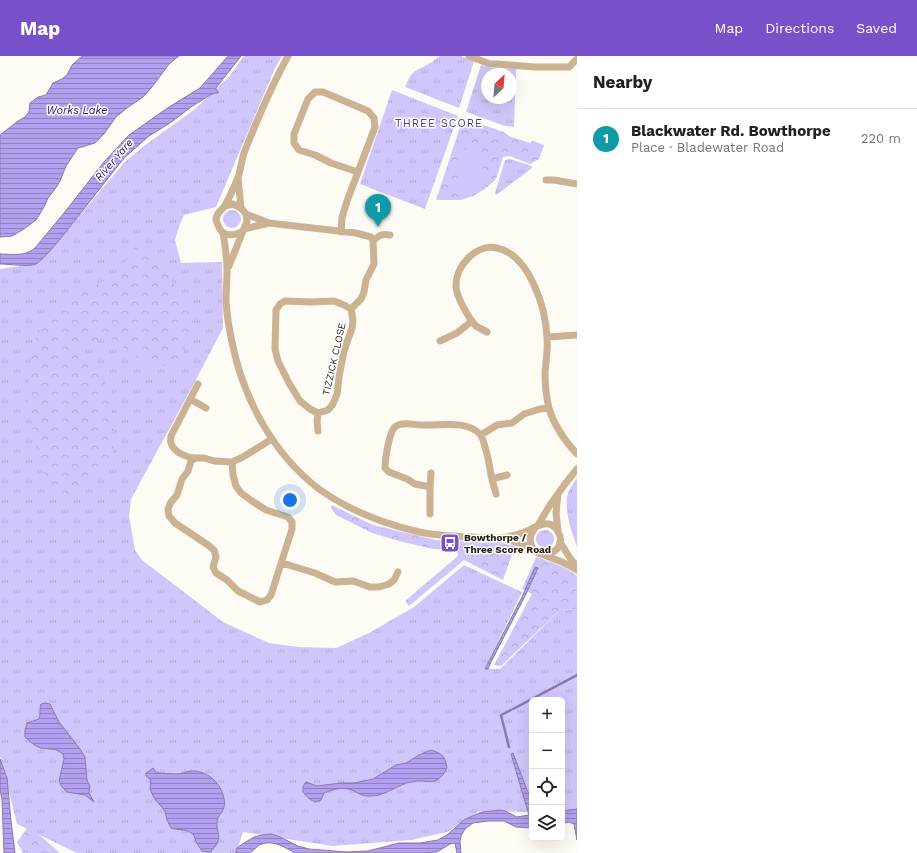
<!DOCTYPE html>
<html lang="en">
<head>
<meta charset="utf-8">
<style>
	body { margin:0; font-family:"Work Sans",sans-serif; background:#f2f2f2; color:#202124 }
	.controls { position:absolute; right:12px; bottom:12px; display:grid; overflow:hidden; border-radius:6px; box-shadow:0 4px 16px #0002 }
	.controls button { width:36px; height:36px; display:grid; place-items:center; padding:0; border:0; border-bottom:1px solid #e0e0e0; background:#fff; color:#202124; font:20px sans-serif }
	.compass { position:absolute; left:481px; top:12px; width:36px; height:36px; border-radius:50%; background:#fff; box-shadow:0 4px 16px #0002; rotate:26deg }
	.you { position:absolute; left:290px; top:444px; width:14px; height:14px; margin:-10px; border:3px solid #fff; border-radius:50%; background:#1a73e8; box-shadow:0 0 0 6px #1a73e833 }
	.badge { display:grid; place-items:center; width:26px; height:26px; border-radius:50%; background:#7850c9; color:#fff; font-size:13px; font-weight:700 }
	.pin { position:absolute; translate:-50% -33px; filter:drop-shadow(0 1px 2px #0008) }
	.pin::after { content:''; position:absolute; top:21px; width:14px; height:12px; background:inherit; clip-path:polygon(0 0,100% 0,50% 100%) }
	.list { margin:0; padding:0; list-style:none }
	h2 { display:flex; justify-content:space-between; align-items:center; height:52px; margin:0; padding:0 16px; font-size:17px }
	h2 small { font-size:13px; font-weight:400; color:#757577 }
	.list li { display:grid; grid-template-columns:26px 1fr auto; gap:12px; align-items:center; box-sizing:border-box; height:60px; padding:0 16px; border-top:1px solid #e0e0e0 }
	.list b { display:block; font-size:15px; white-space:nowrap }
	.list p { margin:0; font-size:13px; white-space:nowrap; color:#757577 }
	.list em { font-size:13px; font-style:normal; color:#757577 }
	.icon { flex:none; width:22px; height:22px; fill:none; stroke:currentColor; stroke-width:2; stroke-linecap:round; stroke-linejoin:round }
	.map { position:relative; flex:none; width:577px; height:797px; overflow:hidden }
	header { display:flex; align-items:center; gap:24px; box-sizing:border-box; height:56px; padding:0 20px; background:#7850c9; color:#fff }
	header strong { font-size:19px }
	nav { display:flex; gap:22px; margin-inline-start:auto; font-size:14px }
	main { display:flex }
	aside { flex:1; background:#fff }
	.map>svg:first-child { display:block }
	.grass { fill:url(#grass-tufts); fill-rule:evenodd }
	.forest { fill:url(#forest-crowns) }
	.pitch { fill:#d1c6fb }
	.water { fill:url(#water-rules); stroke:#8979ad }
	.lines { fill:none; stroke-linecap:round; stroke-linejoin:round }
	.stream { stroke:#8979ad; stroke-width:2.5 }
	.street { stroke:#cab292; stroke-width:7 }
	.labels { text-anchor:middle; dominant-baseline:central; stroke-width:3; stroke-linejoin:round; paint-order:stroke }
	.street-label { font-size:10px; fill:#271f14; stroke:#fff }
	.poi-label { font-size:10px; font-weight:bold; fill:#271f14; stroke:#fff; text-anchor:start }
	.water-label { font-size:11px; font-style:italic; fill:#340a69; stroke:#fff }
	.neighbourhood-label { font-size:11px; letter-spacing:1px; fill:#4e3d7a; stroke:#fff }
</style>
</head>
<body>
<header>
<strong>Map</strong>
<nav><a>Map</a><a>Directions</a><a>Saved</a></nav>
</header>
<main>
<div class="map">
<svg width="577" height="797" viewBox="0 0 577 797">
	<defs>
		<pattern id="grass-tufts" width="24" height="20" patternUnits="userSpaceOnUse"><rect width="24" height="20" fill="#d1c6fb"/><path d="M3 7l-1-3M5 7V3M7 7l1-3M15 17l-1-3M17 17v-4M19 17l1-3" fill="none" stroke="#b3aad6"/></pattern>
		<pattern id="forest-crowns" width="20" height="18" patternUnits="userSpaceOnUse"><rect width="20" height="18" fill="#d1c6fb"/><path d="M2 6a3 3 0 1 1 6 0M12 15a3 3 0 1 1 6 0" fill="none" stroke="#b3aad6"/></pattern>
		<pattern id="water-rules" width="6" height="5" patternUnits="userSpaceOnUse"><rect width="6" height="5" fill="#b39fef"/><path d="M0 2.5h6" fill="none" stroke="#9281c0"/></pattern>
	</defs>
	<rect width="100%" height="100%" fill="#fefaf4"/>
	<!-- grass -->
	<path class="grass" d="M 244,0 L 282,0 L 275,12 L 216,151 L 184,159 L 180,168 L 175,184 L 181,207 L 222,206 L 223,272 L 191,333 L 131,443 L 129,460 L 135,494 L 142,504 L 172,527 L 223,566 L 269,587 L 298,591 L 336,592 L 369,577 L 414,551 L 464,509 L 522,536 L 485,613 L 500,613 L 560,554 L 577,553 L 577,754 L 562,754 L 562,644 L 532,644 L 532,756 L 479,755 L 447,776 L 411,784 L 332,790 L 243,776 L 236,797 L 77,797 L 17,768 L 0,700 L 0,213 L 39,207 L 124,107 L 144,90 L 195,53 L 229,21 Z
		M 440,0 L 461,0 L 474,5 L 459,52 L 405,31 L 410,20 L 415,15 L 432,6 Z
		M 481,9 L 492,12 L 516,13 L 514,71 L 505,70 L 466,56 ZM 487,18 L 511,18 L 511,42 L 487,42 Z
		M 392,34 L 458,60 L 425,153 L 360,128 Z
		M 510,103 L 532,110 L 531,113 L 496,139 L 495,137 L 505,104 Z
		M223 163a9 9 0 1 1 18 0a9 9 0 1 1-18 0Z
		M 577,422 L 577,491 C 572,476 565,458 567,442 C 568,434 573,428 577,422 Z
		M536 483a9 9 0 1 1 18 0a9 9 0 1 1-18 0Z"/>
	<!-- forest -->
	<path class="forest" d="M 463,62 L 504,76 L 509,80 L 530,87 L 533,85 L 544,89 L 539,103 L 530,108 L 510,100 L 503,101 L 496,123 L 485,133 L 473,140 L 461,144 L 436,144 Z
		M 136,190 L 161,203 L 193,265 L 180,306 L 152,312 L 109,281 L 78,289 L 113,338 L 113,399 L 66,449 L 38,408 L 28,342 L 31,292 L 52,253 L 118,217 Z
		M 332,449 L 350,458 L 373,469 L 436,484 L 502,487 L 515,490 L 503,524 L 464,504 L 409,550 L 405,545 L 458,500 L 457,494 L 433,493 L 399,485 L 372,477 L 336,459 L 331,452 Z
		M 536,501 C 551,506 565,510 577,520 L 577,553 L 560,554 L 501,610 L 494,609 L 532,538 L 522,533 Z
		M 29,770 L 60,797 L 23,797 L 17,786 Z"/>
	<!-- pitch -->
	<path class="pitch" d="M 481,92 L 484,131 L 460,133 L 457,94 Z"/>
	<!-- water -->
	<path class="water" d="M 82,0 L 179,0 L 169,8 L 152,31 L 143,41 L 127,52 L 116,61 L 104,78 L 95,87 L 78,92 L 66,110 L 60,125 L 55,133 L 48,142 L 44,151 L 36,164 L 24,173 L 12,180 L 0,181 L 0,79 L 18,65 L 25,61 L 29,56 L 30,47 L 38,41 L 46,39 L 53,27 L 62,23 L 67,19 L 72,9 Z
		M 228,0 L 241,0 L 216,32 L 216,34 L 218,35 L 218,37 L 215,37 L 210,39 L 191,51 L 170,67 L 149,80 L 124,102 L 57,187 C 52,192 42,205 36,208 C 30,211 8,208 0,208 L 0,198 C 14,198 24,201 35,192 L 64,157 L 104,106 L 129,79 L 169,51 L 200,32 Z
		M 535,511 L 538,512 L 525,540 L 491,606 L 488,613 L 485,613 L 522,541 Z
		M 45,647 L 50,648 L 59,666 L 80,693 L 85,701 L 87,724 L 90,730 L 89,737 L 94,746 L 85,739 L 67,736 L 62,731 L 59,725 L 64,703 L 63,698 C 54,691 51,694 41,692 C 35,690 30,686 25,681 L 25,674 L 27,667 L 39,663 C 41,658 39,653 41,648 Z
		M 431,694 C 443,698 445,700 447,712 C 445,716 442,721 437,724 C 432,727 425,725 419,725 C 415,725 410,726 407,727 C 394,731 383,741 369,740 C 363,740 359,738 354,735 C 344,730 334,733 324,737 L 321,744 L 315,746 C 307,742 298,735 306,726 L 317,730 L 341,727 L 354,727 L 373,723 L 396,709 L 406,707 L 419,699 Z
		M 513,697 L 527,734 L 532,742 L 532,772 L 516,771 L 504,765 L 488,765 L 473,767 L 465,773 L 461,780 L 460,786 L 461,797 L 457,797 L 455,787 L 450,788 L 437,796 L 422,797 L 295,797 C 284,791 273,783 259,789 C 256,791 253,796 249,797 C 246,797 240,797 236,797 L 237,792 L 244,787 L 254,781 L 262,779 L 271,778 L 278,780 L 298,790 L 309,793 L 347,796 L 368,795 L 399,787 L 420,787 L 438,784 L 447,779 L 464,764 L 472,760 L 482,756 L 501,754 L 505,755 L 517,761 L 529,759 L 511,698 Z
		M 0,703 L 7,722 L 11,765 L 15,797 L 4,797 L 2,744 L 0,733 Z
		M 153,712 L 157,717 C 163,717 170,718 176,718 C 181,718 186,716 191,715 C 204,714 218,724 222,736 C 224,741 226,748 223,754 C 222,757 219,759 218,762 C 213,777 227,780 210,796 L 202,795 L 196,786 L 194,779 C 185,772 182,775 171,772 L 167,764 L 165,755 L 154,742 L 150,733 L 151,724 L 146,720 L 146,717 Z
		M 577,753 L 577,784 L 574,768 L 569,766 L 562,768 L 562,755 Z"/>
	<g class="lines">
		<!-- stream -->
		<path class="stream" d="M 513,653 L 577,619
			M 509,691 L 501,659 L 511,654"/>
		<!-- street -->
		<path class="street" d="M 469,0 L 490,8 L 497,8 L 535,11 L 569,11 L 577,3
			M 546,124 L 554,124 L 577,128
			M 225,150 L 233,148 L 241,152
			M 246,158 L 269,167 L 356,177 L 371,181 L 373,185 L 374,208 L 366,224 L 364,236 L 361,243 L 351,253
			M 244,173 L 269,167
			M 243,175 C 234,180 222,182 218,169 C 218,169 216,164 216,164 C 216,158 220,155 224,151 C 228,145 234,131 237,124 C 241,115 241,106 244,97 C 257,64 271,31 288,0
			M 341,176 L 342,162 L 347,145 L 375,71 L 374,62 L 368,55 L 323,36 L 315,36 L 308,43 L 294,78 L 294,87 L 299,94 L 315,99 L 331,107 L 358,116
			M 223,177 C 225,189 227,202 227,214 C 227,225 226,235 226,246 C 227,259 229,273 232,286 C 243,342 273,398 319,433 C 348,454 385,468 419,476 C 444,481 469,481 494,482 C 504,483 515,485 524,489 C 529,491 533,494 538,497 C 545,501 555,497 559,490 C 561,486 561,481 559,478 C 551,458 534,473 522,477 C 514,480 505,481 497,483
			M 373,185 C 378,180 382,177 390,179
			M 229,210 L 247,165 L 246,158 L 241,152 L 238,122
			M 285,245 L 311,246 L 334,245 L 344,249 L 351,253 L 353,264 L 352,272 L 344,295 L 339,321 L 337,338 L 333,348 L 328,354 L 318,357 L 310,353 L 300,345 L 289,327 L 278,305 L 275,293 L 276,254 L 280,248 Z
			M 487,276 C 484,274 479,272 476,270 C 469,263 456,240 456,230 C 455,210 477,187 497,192 C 530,199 546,253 547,282 C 548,294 546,304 545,316 C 545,328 546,340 549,352 C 554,370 565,385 577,398
			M 547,281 L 577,279
			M 440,285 L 457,277 L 472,265
			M 190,343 L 206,352
			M 318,375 L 317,365 L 318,357
			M 481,379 C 486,391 488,401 490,413 C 491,422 494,430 496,438
			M 196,402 C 188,402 174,397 171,387 C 170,385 171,383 171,380 L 198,328
			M 232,406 L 233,419 L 236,430 L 241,437 L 252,445 L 266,454 L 288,461 L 292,466 L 292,473 L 271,539 L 267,544 L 260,546 L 238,535 L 227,524 L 216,517 L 213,511 L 216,501 L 214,494 L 208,489 L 175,467 L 169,460 L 168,453 L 171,446 L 177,439 L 182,423 L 188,415 L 191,405 L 196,402 L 204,402 L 214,405 L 232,406 L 243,401 L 272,383
			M 492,423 L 507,419
			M 430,431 L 431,417
			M 558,438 L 556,457 L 558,475
			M 430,458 L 430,431 L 415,428 L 407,423 L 389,416 L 385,412 C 385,404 389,376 395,371 C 402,365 414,369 422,369 C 441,370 466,363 481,379 L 497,369 L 512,367 L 524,358 L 540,353 L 549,352
			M 538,469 L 550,449 L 565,428 L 577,413
			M 560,486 L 570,502 L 577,511
			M 533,494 C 529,484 529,480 535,472
			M 544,499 L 562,506 L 577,514
			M 282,507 L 315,517 L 335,526 L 353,525 L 370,531 L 379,531 L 389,528 L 394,524 L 398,516"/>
	</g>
	<!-- icons -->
	<defs>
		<symbol id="bus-square" viewBox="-11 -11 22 22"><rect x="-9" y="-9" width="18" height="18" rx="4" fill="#7850c9" stroke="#fff"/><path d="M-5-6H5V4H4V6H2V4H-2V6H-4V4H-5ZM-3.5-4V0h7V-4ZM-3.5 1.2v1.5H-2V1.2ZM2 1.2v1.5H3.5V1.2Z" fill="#fff"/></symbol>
	</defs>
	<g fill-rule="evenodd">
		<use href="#bus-square" x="439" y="476" width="22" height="22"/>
	</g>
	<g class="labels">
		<!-- street labels -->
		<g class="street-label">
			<text transform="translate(334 303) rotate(-77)">TIZZICK CLOSE</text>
		</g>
		<!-- poi labels -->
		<g class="poi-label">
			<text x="464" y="481">Bowthorpe /<tspan x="464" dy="12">Three Score Road</tspan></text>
		</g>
		<!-- water labels -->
		<g class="water-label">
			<text x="77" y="54">Works Lake</text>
			<text transform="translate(114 104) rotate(-49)">River Yare</text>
		</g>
		<!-- neighbourhood labels -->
		<g class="neighbourhood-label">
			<text x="439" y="67">THREE SCORE</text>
		</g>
	</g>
</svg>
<div class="controls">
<button>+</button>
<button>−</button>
<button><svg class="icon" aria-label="locate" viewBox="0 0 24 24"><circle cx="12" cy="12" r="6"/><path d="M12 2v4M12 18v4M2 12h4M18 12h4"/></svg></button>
<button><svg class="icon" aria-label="layers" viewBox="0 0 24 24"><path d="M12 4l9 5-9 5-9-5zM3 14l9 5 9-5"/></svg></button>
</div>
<svg class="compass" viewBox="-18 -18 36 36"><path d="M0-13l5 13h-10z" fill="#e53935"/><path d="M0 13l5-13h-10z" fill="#757577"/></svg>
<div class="you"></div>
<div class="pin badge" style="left:378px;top:171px;background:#0f9aa8">1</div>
</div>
<aside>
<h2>Nearby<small></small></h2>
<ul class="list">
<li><span class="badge" style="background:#0f9aa8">1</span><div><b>Blackwater Rd. Bowthorpe</b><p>Place · Bladewater Road</p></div><em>220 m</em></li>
</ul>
</aside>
</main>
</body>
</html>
